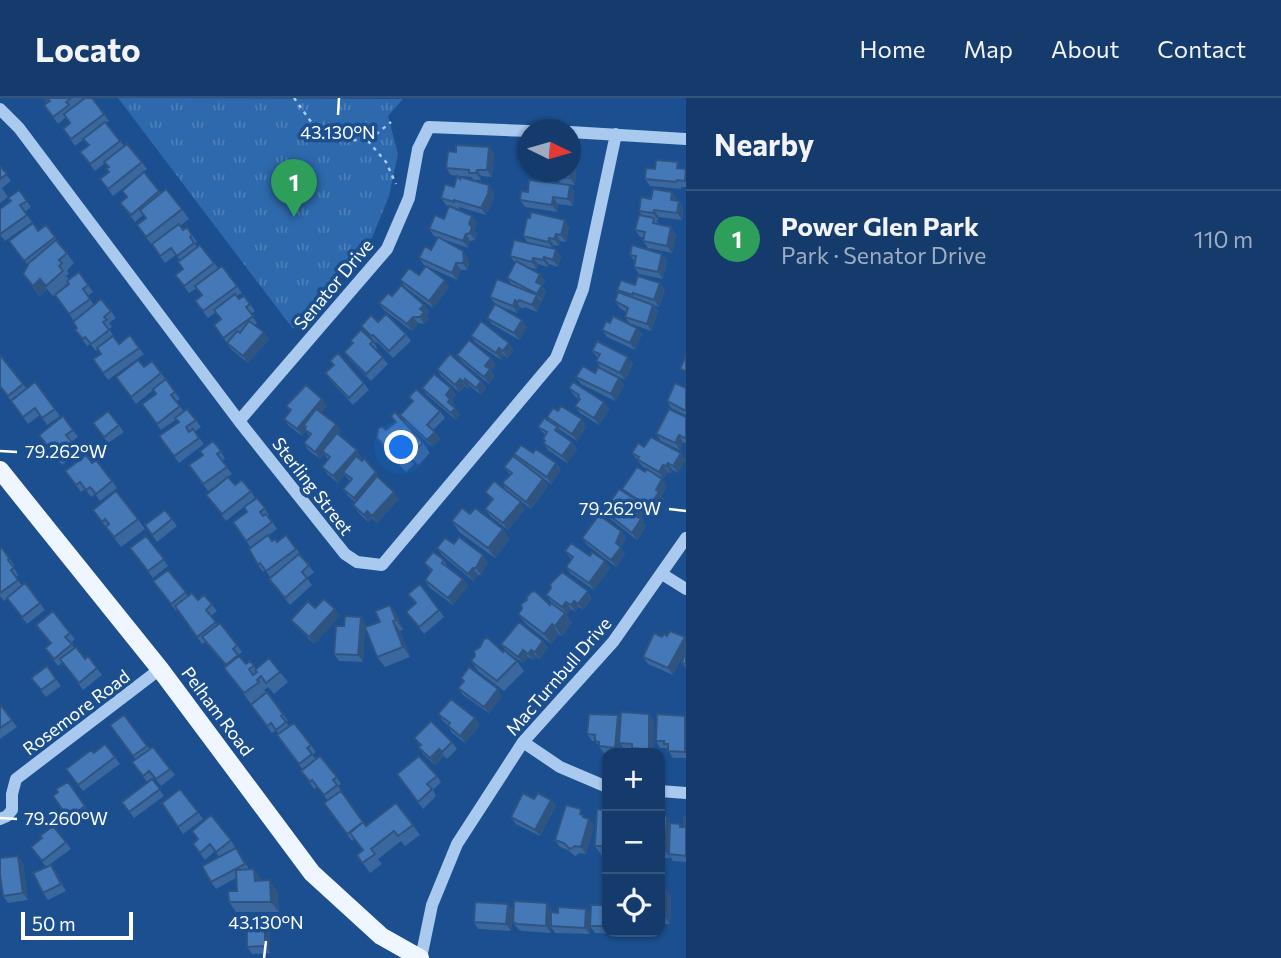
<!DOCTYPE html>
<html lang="en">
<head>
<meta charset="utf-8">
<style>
	body { margin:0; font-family:Commissioner,sans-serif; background:#214673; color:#f1f3f6 }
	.controls { position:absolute; right:21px; bottom:21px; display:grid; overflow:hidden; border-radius:14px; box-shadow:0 2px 5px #0004 }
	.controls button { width:63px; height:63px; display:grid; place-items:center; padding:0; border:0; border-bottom:2px solid #33557e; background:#143b6b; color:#f1f3f6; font:35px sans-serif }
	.compass { position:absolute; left:518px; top:21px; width:63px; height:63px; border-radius:50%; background:#143b6b; box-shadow:0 2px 5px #0004; rotate:95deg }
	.scale { position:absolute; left:21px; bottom:18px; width:112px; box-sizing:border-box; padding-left:7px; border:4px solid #fff; border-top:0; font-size:19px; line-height:24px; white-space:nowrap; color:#fff; -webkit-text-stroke:5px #1b4f8f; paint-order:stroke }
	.you { position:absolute; left:402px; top:350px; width:24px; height:24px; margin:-18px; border:5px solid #fff; border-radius:50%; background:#1a73e8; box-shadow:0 0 0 10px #1a73e833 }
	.badge { display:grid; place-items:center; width:46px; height:46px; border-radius:50%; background:#95b2f1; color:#fff; font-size:23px; font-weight:700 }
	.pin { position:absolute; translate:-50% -58px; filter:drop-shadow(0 2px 4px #0008) }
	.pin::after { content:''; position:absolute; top:37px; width:24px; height:21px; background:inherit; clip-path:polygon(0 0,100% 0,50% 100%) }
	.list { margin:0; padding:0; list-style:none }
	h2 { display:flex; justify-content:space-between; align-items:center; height:91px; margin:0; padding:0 28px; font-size:30px }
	h2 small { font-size:23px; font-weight:400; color:#9dadc1 }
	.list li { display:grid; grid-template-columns:46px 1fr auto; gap:21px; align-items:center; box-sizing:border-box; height:98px; padding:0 28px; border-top:2px solid #33557e }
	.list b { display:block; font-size:26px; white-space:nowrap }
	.list p { margin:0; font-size:23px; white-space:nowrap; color:#9dadc1 }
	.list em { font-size:23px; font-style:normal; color:#9dadc1 }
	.icon { flex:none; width:38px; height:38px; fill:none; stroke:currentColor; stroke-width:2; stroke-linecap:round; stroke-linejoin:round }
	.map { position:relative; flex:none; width:686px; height:860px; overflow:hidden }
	header { display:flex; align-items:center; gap:42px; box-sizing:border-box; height:98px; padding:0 35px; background:#143b6b; border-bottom:2px solid #33557e }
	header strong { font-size:33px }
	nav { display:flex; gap:38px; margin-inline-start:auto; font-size:24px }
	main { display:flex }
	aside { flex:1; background:#143b6b }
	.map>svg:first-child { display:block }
	.grass { fill:url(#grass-tufts) }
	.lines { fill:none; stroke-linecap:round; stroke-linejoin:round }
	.path { stroke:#a9c9ee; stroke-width:2.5; stroke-dasharray:3.5 5; stroke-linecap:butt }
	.minor { stroke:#a9c9ee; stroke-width:12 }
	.major { stroke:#f0f6ff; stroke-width:18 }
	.wall { fill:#3a679d }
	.shaded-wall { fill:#305480 }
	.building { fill:#4478b7; stroke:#305480; stroke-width:2 }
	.ticks { fill:none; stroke:#fff; stroke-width:2.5 }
	.labels { text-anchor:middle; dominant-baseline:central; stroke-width:7; stroke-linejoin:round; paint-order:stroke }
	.street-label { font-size:18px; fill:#fff; stroke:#1b4f8f }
	.ticks-label { font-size:18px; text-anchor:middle; fill:#fff; stroke:#1b4f8f; stroke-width:7; stroke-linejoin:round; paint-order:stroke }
</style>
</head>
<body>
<header>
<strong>Locato</strong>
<nav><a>Home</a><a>Map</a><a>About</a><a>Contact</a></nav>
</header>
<main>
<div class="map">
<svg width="686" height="860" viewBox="0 0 686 860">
	<defs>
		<pattern id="grass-tufts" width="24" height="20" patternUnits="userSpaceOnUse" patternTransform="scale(1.75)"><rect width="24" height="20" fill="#2e69ad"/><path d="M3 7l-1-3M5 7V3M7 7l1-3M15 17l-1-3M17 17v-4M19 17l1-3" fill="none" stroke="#4d80b9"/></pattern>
	</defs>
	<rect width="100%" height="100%" fill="#1b4f8f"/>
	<!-- grass -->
	<path class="grass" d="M 118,0 L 403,1 L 388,18 L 398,56 L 389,98 L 372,140 L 293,231 Z"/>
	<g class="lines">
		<!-- path -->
		<path class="path" d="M 294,0 L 314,28 L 341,41 L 368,43 L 391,24
			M 368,43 L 386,64 L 396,86"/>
		<!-- minor -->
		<path class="minor" d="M 0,11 L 19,30 L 239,323 L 345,456 L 357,464 L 382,467 L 556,260 L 583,191 L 616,36
			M 570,34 L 686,41
			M 239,323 L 387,151 L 409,100 L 418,51 L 429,29 L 528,33
			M 662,476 L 686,491
			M 523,644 L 560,669 L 607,689
			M 660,693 L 686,695
			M 0,721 L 7,718 L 12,712 L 12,696 L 16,681 L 160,571
			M 421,860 L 432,807 L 457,746 L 523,644 L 613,544 L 686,440"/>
		<!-- major -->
		<path class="major" d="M 0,372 L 160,571 L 312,775 L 381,838 L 420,860"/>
	</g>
	<!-- wall -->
	<path class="wall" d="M 43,0 L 81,0 L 83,2 L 92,0 L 109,23 L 106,25 L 124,48 L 142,64 L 147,71 L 113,98 L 100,81 L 109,74 L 109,70 L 105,65 L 95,73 L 80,54 L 88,48 L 84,41 L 75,48 L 63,31 L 70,25 L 66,19 L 58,26 L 44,7 L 47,5 Z
		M 489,49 L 494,56 L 492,79 L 481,78 L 481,82 L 474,82 L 471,79 L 451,77 L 446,70 L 456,54 Z
		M 0,68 L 11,83 L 2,90 L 8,99 L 0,105 Z
		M 576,71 L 575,87 L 561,86 L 557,80 L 533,79 L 529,74 L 570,74 Z
		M 655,71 L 686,71 L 686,89 L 681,89 L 681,91 L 650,88 L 645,81 Z
		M 144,74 L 161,95 L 182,111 L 189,121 L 180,128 L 183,132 L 187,129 L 197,144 L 195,145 L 197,149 L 200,147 L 218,170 L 222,168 L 242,195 L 237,198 L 239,201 L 244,198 L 255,213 L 251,216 L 257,225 L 255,227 L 269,241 L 248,265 L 232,252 L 214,227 L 221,221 L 216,214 L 208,220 L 195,203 L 202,197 L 197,190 L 189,195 L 175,177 L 183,171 L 178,164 L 180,162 L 176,157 L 165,165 L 137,127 L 145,120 L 143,117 L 135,124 L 120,105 L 127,99 L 122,93 Z
		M 460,81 L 494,94 L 493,103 L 486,117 L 459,109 L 459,111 L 446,107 L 441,100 L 454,89 Z
		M 570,87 L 574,94 L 573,108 L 558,106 L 557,114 L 525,109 L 520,102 L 528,94 Z
		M 19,92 L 31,109 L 25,114 L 32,124 L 5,143 L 0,137 L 11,103 Z
		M 672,94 L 677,101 L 676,102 L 679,103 L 683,110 L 682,122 L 659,119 L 658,122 L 656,122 L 659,126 L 676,136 L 672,155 L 648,150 L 643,143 L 644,139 L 640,139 L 635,132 L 642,118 L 639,113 L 651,101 Z
		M 472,118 L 477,125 L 474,132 L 477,136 L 475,142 L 470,143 L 468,150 L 434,138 L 429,131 L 444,121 Z
		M 569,128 L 566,144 L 560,143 L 559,148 L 554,147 L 553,150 L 561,158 L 558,169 L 549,166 L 548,169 L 538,166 L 537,171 L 527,169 L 540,176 L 545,183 L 542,188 L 546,194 L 542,203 L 540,202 L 541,204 L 537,214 L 524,209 L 523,211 L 520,209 L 517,215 L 495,206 L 490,199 L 512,187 L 507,180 L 515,165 L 510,158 L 528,145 L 523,138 Z
		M 38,133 L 55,139 L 74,165 L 67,172 L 69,176 L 66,178 L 69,181 L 79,174 L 93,194 L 88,198 L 94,207 L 111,213 L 116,220 L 109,225 L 112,229 L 109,231 L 119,246 L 139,250 L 144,256 L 108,282 L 93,261 L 101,256 L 98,251 L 96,253 L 90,246 L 87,248 L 80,239 L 75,232 L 77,230 L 73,224 L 74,223 L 55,197 L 69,186 L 68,185 L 53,198 L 47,191 L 40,199 L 23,176 L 28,167 L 9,143 Z
		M 431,152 L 463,153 L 468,160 L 469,168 L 467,172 L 461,172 L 457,182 L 424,167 L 419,160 Z
		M 662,156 L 667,163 L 663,181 L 639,176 L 634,169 L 635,164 L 630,157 Z
		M 419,177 L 449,189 L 433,210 L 405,189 L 400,182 Z
		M 635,187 L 665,192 L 659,209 L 654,207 L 658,214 L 651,233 L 629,225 L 625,219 L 626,214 L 620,210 L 615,203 L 620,195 L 617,192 Z
		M 392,198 L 424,207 L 429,214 L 426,217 L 429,221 L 424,226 L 418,225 L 412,233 L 384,212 L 379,205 Z
		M 487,220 L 522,222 L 527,229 L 519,242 L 492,226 Z
		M 378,224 L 406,236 L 411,243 L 393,260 L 377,244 L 376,245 L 361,228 Z
		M 610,225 L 637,230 L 642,236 L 635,252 L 607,239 L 602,232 Z
		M 471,238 L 514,252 L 508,260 L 504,257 L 501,262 L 476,245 Z
		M 350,243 L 373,243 L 377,250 L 376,252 L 388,266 L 371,283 L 349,261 L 344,254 L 352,246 Z
		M 592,253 L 628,259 L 633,266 L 625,282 L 601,270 L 596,263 L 598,260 Z
		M 0,257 L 27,291 L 35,284 L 60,318 L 47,327 L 40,317 L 28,326 L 0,288 Z
		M 457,257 L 491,260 L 496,267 L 491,273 L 495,278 L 489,286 L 462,264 Z
		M 330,263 L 364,285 L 369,292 L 353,307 L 330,282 L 325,275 L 333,267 Z
		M 144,269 L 161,275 L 180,301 L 176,303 L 184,314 L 187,311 L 201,329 L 195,334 L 204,346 L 179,365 L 159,338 L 179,324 L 177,321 L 161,332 L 142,306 L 156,296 L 153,292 L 136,306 L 121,286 Z
		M 437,271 L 481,283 L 486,290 L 481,297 L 470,288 L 468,291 L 465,288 L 459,294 L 441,278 Z
		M 595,275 L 619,280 L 624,287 L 615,303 L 581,286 L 576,279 Z
		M 422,290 L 451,290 L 456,297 L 452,302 L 455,308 L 454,309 L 460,317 L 456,322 L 427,297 Z
		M 569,290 L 604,304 L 609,311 L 599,327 L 580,315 L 575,308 L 579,302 L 574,297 Z
		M 686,290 L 686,317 L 671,310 L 667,303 Z
		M 409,299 L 440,313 L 445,320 L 433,332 L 440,341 L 432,349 L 405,324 L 400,317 L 413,304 Z
		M 286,308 L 327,308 L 321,315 L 336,326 L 341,333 L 338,337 L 362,359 L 360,361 L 399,401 L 377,425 L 372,420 L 368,424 L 358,414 L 353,407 L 355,404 L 348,398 L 343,391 L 350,383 L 345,377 L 338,385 L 327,376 L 322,369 L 328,361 L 324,356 L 320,361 L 308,352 L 304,345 L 309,338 L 306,333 L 302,338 L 289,328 L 284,321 L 290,314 Z
		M 108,313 L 124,334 L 108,345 L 93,325 Z
		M 63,318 L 78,339 L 71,344 L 79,354 L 62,367 L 39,337 Z
		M 391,318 L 423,345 L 430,355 L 418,367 L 413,361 L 411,363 L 414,366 L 406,374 L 384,350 L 377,340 L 395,324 Z
		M 547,319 L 587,328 L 577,343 L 559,331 L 562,336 L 562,337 L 572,344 L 577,351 L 567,365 L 548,352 L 543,345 L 545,344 L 543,341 L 545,337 L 538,329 L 550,324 Z
		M 686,319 L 686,345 L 683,344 L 680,352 L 661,343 L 656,336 Z
		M 213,343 L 225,360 L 222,363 L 232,376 L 228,379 L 235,387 L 251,393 L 255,400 L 226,423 L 206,397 L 226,381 L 208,393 L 189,367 L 203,357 Z
		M 644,349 L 681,355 L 678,375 L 673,372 L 670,375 L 668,374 L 663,381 L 649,372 L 662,381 L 667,388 L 661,398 L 664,401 L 654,416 L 642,407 L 645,412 L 641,419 L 644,422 L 642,424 L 646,428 L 637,442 L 609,420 L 604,413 L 626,396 L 622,391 L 645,374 L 647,371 L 642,368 L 632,355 Z
		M 533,355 L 556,365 L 561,372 L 551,386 L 528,370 L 543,381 L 548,388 L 531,411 L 506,392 L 502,385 L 510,377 L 504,369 L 518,362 L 514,356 Z
		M 92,365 L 112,383 L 117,390 L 100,403 L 95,396 L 91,399 L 85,391 L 81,394 L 65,373 Z
		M 485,394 L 525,411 L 508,432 L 490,418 L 485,411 L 492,402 Z
		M 257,400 L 269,417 L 268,418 L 277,431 L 268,438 L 272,443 L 277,444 L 286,437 L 314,474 L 307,480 L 312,487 L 290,507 L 274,488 L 269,481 L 271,480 L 265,472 L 263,474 L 258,467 L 251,450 L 233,424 L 247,414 Z
		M 93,412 L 138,421 L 145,431 L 121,449 Z
		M 470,416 L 510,441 L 495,460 L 459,434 L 452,423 Z
		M 172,421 L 177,428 L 157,444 L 145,427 Z
		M 621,433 L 626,440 L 621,450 L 625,456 L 616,469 L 587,447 L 582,440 Z
		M 146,438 L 168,468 L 153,480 L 130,450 Z
		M 454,446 L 488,464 L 481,477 L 478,477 L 473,483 L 442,457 L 437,450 Z
		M 0,450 L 1,451 L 2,450 L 14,467 L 13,468 L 18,477 L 16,479 L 22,488 L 40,505 L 45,512 L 27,526 L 7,500 L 4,503 L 0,498 Z
		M 565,453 L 610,470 L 594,492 L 571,476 L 566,469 L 571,461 Z
		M 444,462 L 448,469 L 463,481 L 468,488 L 453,507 L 429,489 L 425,482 L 431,474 L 424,465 Z
		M 168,472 L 188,498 L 198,502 L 204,497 L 217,513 L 211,518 L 218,527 L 237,547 L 242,554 L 238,557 L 246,566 L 250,563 L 256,571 L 280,574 L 288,584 L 274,596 L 268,589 L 264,592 L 266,594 L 251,606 L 224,570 L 226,568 L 205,544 L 202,546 L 177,511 L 176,513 L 153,483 Z
		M 420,486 L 444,519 L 424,536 L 406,514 L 415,506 L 408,496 Z
		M 546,497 L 592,500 L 583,512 L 579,509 L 575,514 L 571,511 L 567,516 L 551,504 Z
		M 390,507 L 397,517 L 403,532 L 400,533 L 410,559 L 385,569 L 377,559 L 380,524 Z
		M 550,507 L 565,515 L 572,525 L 562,538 L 559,536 L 551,546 L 526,526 L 518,516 Z
		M 315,510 L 335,511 L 340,518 L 314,546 L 296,528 L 291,522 Z
		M 361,519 L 365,526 L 363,564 L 339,563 L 334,556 L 344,528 Z
		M 36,527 L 70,535 L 75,541 L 71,545 L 74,550 L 85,561 L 88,558 L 102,577 L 83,592 L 63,564 L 58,568 L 45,550 L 50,545 Z
		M 667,538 L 686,541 L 686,570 L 682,565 L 685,554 L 673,577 L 648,566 L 643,559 L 662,539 Z
		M 543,543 L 548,550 L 539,561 L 536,558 L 533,562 L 528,559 L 523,565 L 506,553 L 501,546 Z
		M 503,554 L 517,563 L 524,573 L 504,593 L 478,573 L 471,563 Z
		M 47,568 L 61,588 L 46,599 L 31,580 Z
		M 461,580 L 502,598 L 489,615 L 463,597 L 458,590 L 464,584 Z
		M 267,594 L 288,623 L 286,624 L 289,628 L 311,647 L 316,654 L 312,657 L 316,661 L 337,679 L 341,686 L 338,688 L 366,728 L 413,727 L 420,737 L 405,748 L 401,743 L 378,761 L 382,766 L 370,775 L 357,757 L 363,753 L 354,741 L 352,743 L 324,705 L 328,703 L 317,689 L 314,691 L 306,680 L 303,672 L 277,638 L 279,636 L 276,632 L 272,635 L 251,607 Z
		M 0,606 L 17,629 L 0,641 Z
		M 438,616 L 475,620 L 480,627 L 465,645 L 452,635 L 448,628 L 448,627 L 443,623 Z
		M 649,616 L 654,623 L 654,655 L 635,655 L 633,652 L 624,652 L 621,646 L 620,655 L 604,655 L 595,643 L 592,643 L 587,636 L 618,617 L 621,621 Z
		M 124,617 L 150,651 L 153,649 L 175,677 L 161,688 L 154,679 L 147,684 L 132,664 L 136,662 L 110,627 Z
		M 686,620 L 686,660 L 673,660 L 667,650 L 660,650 L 656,643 Z
		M 414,640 L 452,644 L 457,651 L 447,661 L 444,658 L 435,667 L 423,656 L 418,649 L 420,648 Z
		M 105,646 L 120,666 L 83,693 L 66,671 L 94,655 Z
		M 397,676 L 437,678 L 441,684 L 433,692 L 436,698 L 423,711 Z
		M 152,681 L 164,698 L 134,720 L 122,704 Z
		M 68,684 L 89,715 L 73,727 L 53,698 L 58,694 Z
		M 534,701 L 551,702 L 556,708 L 540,738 L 516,726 L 511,719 Z
		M 162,705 L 198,714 L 203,721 L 183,736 Z
		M 607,712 L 607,758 L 602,758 L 595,748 Z
		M 586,718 L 585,719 L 594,728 L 586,756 L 580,755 L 575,758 L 568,752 L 560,749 L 555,742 Z
		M 660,718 L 671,725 L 684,729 L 686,719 L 686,764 L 673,763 L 670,758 L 670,760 L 660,760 Z
		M 231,742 L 235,749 L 232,752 L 241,757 L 249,771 L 261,781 L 261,782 L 277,792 L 279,814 L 236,814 L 229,804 L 237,793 L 236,780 L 216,791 L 211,784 L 219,759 L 215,753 L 205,762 L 193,746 Z
		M 66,744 L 71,751 L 49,767 L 56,773 L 66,793 L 48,802 L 43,795 L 46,769 L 31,749 Z
		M 0,760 L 23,764 L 28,802 L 8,805 L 3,798 L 2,785 L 0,785 Z
		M 660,788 L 671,798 L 670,826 L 660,826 Z
		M 547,805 L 552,812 L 552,814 L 558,815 L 586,811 L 591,817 L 607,807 L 607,834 L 625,834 L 625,836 L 595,835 L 590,828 L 590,836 L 555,835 L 551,829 L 551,835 L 522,833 L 518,831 L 513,824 Z
		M 508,806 L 513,813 L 511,833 L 478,831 L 474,824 Z
		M 265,819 L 270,826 L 270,855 L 252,856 L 247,849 Z"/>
	<!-- shaded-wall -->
	<path class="shaded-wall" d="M 489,49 L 494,56 L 492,79 L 487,72 Z
		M 571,64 L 576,71 L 575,87 L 570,80 Z
		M 477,72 L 481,78 L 481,82 L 476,75 Z
		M 489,87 L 494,94 L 493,103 L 486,117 L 481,110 Z
		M 570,87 L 574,94 L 573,108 L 568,101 Z
		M 672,94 L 677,101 L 675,109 L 671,102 Z
		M 553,99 L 558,106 L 557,114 L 552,107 Z
		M 679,103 L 683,110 L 682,122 L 677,115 Z
		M 654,112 L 659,119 L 658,122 L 653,115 Z
		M 472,118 L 477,125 L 474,132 L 477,136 L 475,142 L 470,135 L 469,126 Z
		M 565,122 L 569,128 L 566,144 L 561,137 Z
		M 671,129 L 676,136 L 672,155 L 667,148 Z
		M 466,136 L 470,143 L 468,150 L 463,143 Z
		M 556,136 L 560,143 L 559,148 L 554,141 Z
		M 549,140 L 554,147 L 553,151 L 548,144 Z
		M 556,151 L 561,158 L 558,169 L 553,162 Z
		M 463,153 L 468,160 L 469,168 L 467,172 L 463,165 Z
		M 662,156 L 667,163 L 663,181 L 658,174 Z
		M 544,159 L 549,166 L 548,169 L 543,162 Z
		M 533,160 L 538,166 L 537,171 L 532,164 Z
		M 456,165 L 461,172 L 457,182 L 452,175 Z
		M 540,176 L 545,183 L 542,188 L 546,194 L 542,203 L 537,196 L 536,184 Z
		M 40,181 L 47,191 L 40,199 L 33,188 Z
		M 445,182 L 449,189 L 433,210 L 429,203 Z
		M 660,185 L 665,192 L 659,209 L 654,202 Z
		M 537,197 L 541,204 L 537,214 L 532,207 Z
		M 515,202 L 520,209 L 517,215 L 513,208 Z
		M 424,207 L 429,214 L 426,217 L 429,221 L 424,226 L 420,219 L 420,211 Z
		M 653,207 L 658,214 L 651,233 L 647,226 Z
		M 413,219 L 418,225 L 412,233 L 407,226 Z
		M 522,222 L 527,229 L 519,242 L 514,235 Z
		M 637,230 L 642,236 L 635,252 L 630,245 Z
		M 264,234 L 269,241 L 248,265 L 243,258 Z
		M 509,245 L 514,252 L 508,260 L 503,253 Z
		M 499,250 L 504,257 L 501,262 L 496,255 Z
		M 628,259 L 633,266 L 625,282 L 620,275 Z
		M 491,260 L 496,267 L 491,273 L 495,278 L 489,286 L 484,279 L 485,268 Z
		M 619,280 L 624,287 L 615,303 L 611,296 Z
		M 460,281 L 465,288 L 459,294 L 455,287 Z
		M 465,281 L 470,288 L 468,291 L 463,284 Z
		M 481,283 L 486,290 L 481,297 L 476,290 Z
		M 451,290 L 456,297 L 452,302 L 455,308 L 453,311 L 448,304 L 446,297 Z
		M 322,301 L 327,308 L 308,331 L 304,327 L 307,332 L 304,331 L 306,333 L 302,338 L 297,331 Z
		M 604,304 L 609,311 L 599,327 L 594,320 Z
		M 455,310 L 460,317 L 456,322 L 451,315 Z
		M 582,321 L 587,328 L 577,343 L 572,336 Z
		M 336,326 L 341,333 L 324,355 L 322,353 L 324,356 L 320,361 L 315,354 Z
		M 558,329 L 562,336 L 560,339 L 555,332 Z
		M 435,334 L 440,341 L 432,349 L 427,342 Z
		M 679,337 L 683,344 L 680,352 L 675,345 Z
		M 572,344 L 577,351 L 567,365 L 562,358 Z
		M 357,352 L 362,359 L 346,377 L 343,374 L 345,377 L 338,385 L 333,378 Z
		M 681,355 L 686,362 L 678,375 L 673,368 Z
		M 556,365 L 561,372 L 551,386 L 547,379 Z
		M 668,365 L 673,372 L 670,375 L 666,368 Z
		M 663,367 L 668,374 L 663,381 L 659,374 Z
		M 376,374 L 381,381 L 359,407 L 354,400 Z
		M 543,381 L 548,388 L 531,411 L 526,404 Z
		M 662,381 L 667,388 L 661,398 L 664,401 L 654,416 L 649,409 L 656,392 Z
		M 394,394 L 399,401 L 377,425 L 372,418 Z
		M 521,404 L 525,411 L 508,432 L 503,425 Z
		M 641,405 L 645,412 L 641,419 L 644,422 L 642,424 L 646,428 L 637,442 L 632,435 L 636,418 L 636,413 Z
		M 367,413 L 372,420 L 368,424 L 364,417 Z
		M 503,431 L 510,441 L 495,460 L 488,450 Z
		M 621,433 L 626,440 L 621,450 L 625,456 L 616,469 L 611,462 L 616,445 Z
		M 483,457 L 488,464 L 481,477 L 476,470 Z
		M 605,463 L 610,470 L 594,492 L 589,485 Z
		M 473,470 L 478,477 L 473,483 L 468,476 Z
		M 463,481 L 468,488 L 453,507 L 448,500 Z
		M 588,493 L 592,500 L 583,512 L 578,506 Z
		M 574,503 L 579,509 L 575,514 L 571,507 Z
		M 566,504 L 571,511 L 567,516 L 562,509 Z
		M 390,507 L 397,517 L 403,532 L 396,522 Z
		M 335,511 L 340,518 L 314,546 L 309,539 Z
		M 565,515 L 572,525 L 562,538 L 555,528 Z
		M 361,519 L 365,526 L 363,564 L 358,557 Z
		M 393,523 L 400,533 L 410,559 L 403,549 Z
		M 552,526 L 559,536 L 551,546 L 544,536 Z
		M 685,539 L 686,541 L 686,553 L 673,577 L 668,570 Z
		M 543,543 L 548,550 L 539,561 L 535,554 Z
		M 523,552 L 528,559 L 523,565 L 518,559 Z
		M 531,552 L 536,558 L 533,562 L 528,556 Z
		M 498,591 L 502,598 L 489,615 L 484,609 Z
		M 649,616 L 654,623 L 654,655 L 651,655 L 649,652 Z
		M 618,617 L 623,624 L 619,645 L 621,646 L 620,655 L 615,650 Z
		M 685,618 L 686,620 L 686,655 L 685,654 Z
		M 475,620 L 480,627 L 465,645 L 460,638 Z
		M 439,651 L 444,658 L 435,667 L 430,660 Z
		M 551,702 L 556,708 L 540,738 L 535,732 Z
		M 667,718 L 671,725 L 669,756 L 670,760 L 665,753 Z
		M 589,721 L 594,728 L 586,756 L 581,749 Z
		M 18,758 L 23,764 L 28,802 L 23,795 Z
		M 51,767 L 56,773 L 66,793 L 61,786 Z
		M 254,771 L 261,781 L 262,793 L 255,783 Z
		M 270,782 L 277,792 L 279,814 L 271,804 Z
		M 664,788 L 671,798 L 670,826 L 662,816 Z
		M 547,805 L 552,812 L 551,835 L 546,828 Z
		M 508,806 L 513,813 L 511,833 L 506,826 Z
		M 586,811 L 591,817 L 590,836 L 585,830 Z
		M 265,819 L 270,826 L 270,855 L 265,848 Z"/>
	<!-- building -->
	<path class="building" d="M 44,0 L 71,0 L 66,4 L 69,7 L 53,19 L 44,7 L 50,3 L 48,1 L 46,3 Z
		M 85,0 L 92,0 L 104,16 L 71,41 L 63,31 L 70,25 L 64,16 Z
		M 105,24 L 120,43 L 90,66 L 80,54 L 89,47 L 83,41 Z
		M 127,46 L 142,64 L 108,91 L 100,81 L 109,74 L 106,71 L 109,69 L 104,64 Z
		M 456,47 L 489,49 L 487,72 L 477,72 L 476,75 L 469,75 L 469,72 L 446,70 L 448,53 L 456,54 Z
		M 656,62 L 678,64 L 677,70 L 686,71 L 685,83 L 677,82 L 676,84 L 645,81 L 646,70 L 655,71 Z
		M 570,64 L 571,64 L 570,80 L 556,79 L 557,74 L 553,74 L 570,74 Z
		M 0,68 L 7,76 L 0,81 Z
		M 144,74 L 159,93 L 131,117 L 120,105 L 127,99 L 122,93 Z
		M 457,78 L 460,81 L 460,79 L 489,87 L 488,96 L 481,110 L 454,102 L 454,104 L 441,100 L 445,86 L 454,89 Z
		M 529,82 L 570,87 L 568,101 L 553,99 L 552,107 L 520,102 L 521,93 L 528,94 Z
		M 166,91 L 182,111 L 146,139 L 137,127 L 146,120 L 140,112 Z
		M 653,91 L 672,94 L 671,102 L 679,103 L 677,115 L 654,112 L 653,115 L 639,113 L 641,99 L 651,101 Z
		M 19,92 L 27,103 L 20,107 L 27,117 L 0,136 L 0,111 L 11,103 L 8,100 Z
		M 449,108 L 472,118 L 469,126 L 472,129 L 470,135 L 466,136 L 463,143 L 429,131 L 435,117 L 444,121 Z
		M 531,114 L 565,122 L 561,137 L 556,136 L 554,141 L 549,140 L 548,144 L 523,138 L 527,120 L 530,120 Z
		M 639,117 L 654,120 L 653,125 L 671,129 L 667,148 L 643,143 L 645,134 L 635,132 Z
		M 33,125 L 38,133 L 46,127 L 55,139 L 24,163 L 9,143 Z
		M 179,126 L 183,132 L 187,129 L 192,137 L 190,139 L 194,145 L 177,158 L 171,150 L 160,158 L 152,146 Z
		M 438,139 L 463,153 L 464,161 L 463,165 L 456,165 L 452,175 L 419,160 L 425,148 L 431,152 Z
		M 56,142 L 67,155 L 59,162 L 62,165 L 59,168 L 63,173 L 46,188 L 40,181 L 33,188 L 23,176 L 29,165 Z
		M 514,142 L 556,151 L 553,162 L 544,159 L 543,162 L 533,160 L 532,164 L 510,158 Z
		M 200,147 L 214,165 L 184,188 L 175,177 L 183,171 L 178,164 Z
		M 632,147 L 662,156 L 658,174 L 634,169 L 636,158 L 630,157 Z
		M 516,163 L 540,176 L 536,184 L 542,187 L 537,196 L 507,180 Z
		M 222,168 L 237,188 L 203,213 L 195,203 L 202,197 L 195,188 Z
		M 426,168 L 445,182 L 429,203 L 400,182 L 409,170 L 419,177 Z
		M 79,174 L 88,187 L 83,191 L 90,201 L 69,216 L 55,197 L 69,186 L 67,183 Z
		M 638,178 L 660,185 L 654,202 L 633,195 L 633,197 L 617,192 L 621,182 L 635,187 Z
		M 497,181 L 537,197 L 532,207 L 519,202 L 518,204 L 515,202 L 513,208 L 490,199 Z
		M 401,187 L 424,207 L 420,211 L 424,214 L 420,219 L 413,219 L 407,226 L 379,205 L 388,195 L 392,198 Z
		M 618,194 L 653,207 L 647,226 L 625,219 L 628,210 L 615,203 Z
		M 235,196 L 239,201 L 244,198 L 250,206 L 246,209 L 253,218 L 223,240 L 214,227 L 221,221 L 214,212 Z
		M 101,201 L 111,213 L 104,219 L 107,222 L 103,224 L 109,232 L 91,246 L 85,239 L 83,241 L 75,232 L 77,230 L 73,224 Z
		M 495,206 L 522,222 L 514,235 L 487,220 Z
		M 386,216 L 406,236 L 389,253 L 373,237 L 371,238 L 361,228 L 371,217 L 378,224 Z
		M 613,218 L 637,230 L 630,245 L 602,232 L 606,223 L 610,225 Z
		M 249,223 L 264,234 L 243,258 L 227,245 L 237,233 L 240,235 Z
		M 481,223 L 509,245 L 503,253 L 499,250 L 496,255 L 471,238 Z
		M 361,232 L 373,243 L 370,246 L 383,259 L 366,276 L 344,254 L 353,245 L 350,243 Z
		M 130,237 L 139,250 L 103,275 L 93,261 L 101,256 L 97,250 L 113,238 L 119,246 Z
		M 469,242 L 491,260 L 485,268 L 490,271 L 484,279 L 457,257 Z
		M 597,243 L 628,259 L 620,275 L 596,263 L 600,256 L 592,253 Z
		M 338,255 L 364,285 L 349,300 L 325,275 L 334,267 L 330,263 Z
		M 450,256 L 481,283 L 476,290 L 465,281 L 463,284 L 460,281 L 455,287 L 437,271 Z
		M 0,257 L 23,286 L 8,298 L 0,288 Z
		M 686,257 L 686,273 L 680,271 Z
		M 138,262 L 144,269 L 152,263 L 161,275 L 131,299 L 116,279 Z
		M 583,268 L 595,275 L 598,269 L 619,280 L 611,296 L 576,279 Z
		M 434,276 L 451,290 L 446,297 L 450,301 L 448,304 L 455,310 L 451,315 L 422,290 Z
		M 166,281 L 175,294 L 171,297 L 180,308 L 157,326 L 142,306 L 156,296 L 153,291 Z
		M 35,284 L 55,311 L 42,320 L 35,310 L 23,319 L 11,303 Z
		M 573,284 L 604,304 L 594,320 L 575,308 L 580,301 L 578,299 L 579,297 L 569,290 Z
		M 675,285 L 686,290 L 686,313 L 667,303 Z
		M 306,287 L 322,301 L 297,331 L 284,321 L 291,312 L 286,308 Z
		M 416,291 L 440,313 L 427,327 L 435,334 L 427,342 L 400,317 L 413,303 L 409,299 Z
		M 561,308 L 582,321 L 572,336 L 547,319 L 553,310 L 558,313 Z
		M 187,311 L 196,322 L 186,329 L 189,334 L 193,331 L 199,340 L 174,358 L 159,338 L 179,324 L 175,320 Z
		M 316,311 L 336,326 L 315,354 L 304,345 L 311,336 L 304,331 L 306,329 L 304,327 Z
		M 669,311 L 686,319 L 686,339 L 685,340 L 679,337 L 675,345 L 656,336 Z
		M 108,313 L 119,327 L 104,339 L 93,325 Z
		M 395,314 L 423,345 L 410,357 L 406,351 L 404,353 L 407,356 L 399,364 L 377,340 L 378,331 L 381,328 L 386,332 L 396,324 L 391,318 Z
		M 63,318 L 73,332 L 66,337 L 74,347 L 57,360 L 39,337 Z
		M 544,320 L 558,329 L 555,332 L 572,344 L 562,358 L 543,345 L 545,343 L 543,341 L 547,334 L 538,329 Z
		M 337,335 L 357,352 L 333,378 L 322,369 L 330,359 L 322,353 Z
		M 651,339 L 681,355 L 673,368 L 668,365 L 666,368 L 663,367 L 659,374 L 637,361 L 639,359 L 632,355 L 638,345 L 644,349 Z
		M 213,343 L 221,353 L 217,356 L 227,369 L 203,386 L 189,367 L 203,357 L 200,353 Z
		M 521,347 L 533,355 L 536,351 L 556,365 L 547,379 L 514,356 Z
		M 86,357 L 92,365 L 96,362 L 112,383 L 96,396 L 90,389 L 86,392 L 80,384 L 76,387 L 65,373 Z
		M 356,358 L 362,363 L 364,360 L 376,374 L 354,400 L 343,391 L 352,381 L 343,374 Z
		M 513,358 L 543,381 L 526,404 L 502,385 L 512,375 L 504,369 Z
		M 637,369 L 645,374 L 647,371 L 662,381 L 656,392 L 659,394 L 649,409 L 622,391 Z
		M 377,378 L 394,394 L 372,418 L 367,413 L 364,417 L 353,407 Z
		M 228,379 L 235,387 L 242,382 L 251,393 L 222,416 L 206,397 Z
		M 494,383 L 521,404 L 503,425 L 485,411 L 493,401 L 485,394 Z
		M 619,391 L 641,405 L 636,413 L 639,415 L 636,418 L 641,421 L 632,435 L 604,413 Z
		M 116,393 L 138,421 L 114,439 L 106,429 L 109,426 L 105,421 L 102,424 L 93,412 Z
		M 257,400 L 265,410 L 260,414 L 263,418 L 266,416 L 272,424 L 246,443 L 233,424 L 247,414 L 244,409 Z
		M 462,410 L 470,416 L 475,410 L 503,431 L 488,450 L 452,423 Z
		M 165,412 L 172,421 L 152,437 L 145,427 Z
		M 599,417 L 621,433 L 616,445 L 621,449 L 611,462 L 582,440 Z
		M 268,437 L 272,443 L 275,441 L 277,444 L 286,437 L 296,451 L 266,473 L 260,465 L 258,467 L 249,451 Z
		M 146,438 L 164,461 L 148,473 L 130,450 Z
		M 459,439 L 483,457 L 476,470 L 473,470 L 468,476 L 437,450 L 445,440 L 454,446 Z
		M 571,445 L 590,458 L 592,454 L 605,463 L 589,485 L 566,469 L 573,459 L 565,453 Z
		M 2,450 L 9,460 L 8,462 L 14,470 L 11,472 L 18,482 L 0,495 L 0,451 Z
		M 433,454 L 444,462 L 442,465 L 463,481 L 448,500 L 425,482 L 432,472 L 424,465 Z
		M 299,456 L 309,467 L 302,474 L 307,480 L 285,500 L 269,481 Z
		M 168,472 L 186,494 L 171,506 L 153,483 Z
		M 562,474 L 588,493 L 578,506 L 574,503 L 571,507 L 566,504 L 562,509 L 546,497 L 551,490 L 550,486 Z
		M 25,485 L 40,505 L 22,519 L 7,500 Z
		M 420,486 L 439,512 L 419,529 L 406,514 L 416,505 L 408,496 Z
		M 535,493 L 550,507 L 551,505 L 565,515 L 555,528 L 552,526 L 544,536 L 518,516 L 522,511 L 521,506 L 527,502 L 526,500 L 531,494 Z
		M 192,495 L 198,502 L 204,497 L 212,506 L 206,512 L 216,524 L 197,539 L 175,508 Z
		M 324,501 L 335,511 L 309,539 L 291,522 L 308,503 L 315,510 Z
		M 390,507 L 396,522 L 393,523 L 403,549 L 377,559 L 365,529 L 380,524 L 375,513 Z
		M 53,513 L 70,535 L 65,539 L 72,546 L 54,561 L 45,550 L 51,545 L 36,527 Z
		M 345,518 L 361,519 L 358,557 L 334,556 L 336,528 L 344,528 Z
		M 519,524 L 543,543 L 535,554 L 531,552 L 528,556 L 523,552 L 518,559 L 501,546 Z
		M 220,525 L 237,547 L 233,551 L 238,557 L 226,567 L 202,539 Z
		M 670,533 L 685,539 L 668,570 L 643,559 L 654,535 L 662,539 L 664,536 L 667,538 Z
		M 488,540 L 503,554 L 504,552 L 517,563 L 497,583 L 471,563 L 475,558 L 474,553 L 480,549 L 484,541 Z
		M 76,549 L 85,561 L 88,558 L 97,570 L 79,585 L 60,561 Z
		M 686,551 L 686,566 L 682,565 Z
		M 239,558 L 246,566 L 250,563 L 254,568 L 249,571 L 253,577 L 257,574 L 255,572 L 269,560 L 280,574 L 266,585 L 261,578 L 257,582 L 259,584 L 244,595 L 224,570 Z
		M 47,568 L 56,581 L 41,592 L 31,580 Z
		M 469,569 L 498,591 L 484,609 L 458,590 L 464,583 L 461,580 Z
		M 267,594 L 283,616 L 281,618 L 286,624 L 276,632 L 271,625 L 267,628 L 251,607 Z
		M 451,601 L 475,620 L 460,638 L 448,628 L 450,625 L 438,616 Z
		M 0,606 L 12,622 L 0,630 Z
		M 621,614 L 649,616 L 649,652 L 632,650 L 632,646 L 619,645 Z
		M 589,616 L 618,617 L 615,650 L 599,648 L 599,644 L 595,643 L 595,637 L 587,636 Z
		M 657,616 L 685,618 L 685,654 L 668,653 L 668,646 L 664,646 L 664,643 L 656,643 Z
		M 124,617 L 147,648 L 133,658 L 110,627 Z
		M 431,623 L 452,644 L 442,654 L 439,651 L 430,660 L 418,649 L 421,647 L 414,640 Z
		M 294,625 L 311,647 L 307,650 L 312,656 L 299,666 L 277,637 Z
		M 105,646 L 115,659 L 78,687 L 66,671 L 91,652 L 94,655 Z
		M 153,649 L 170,671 L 156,681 L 149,673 L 143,678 L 132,664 Z
		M 320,658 L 337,679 L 333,682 L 337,687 L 324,697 L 312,682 L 310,684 L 301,673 Z
		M 419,658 L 437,678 L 427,686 L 432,691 L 418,704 L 397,676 Z
		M 152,681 L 160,691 L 129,714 L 122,704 Z
		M 68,684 L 85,708 L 68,720 L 53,698 L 58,694 L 56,691 Z
		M 180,691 L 198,714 L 178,729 L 162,705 Z
		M 341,693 L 363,724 L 347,736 L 324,705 Z
		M 523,695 L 534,701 L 538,695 L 551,702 L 535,732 L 511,719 Z
		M 396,705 L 413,727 L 398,738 L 394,733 L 371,751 L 375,756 L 362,765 L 357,757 L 363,752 L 350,735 L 363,724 L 366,728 Z
		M 566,707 L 581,711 L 580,716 L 583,717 L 583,719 L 589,721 L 581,749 L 575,748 L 570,751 L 564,745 L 555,742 Z
		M 597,711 L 607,712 L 607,748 L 595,748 Z
		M 211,717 L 231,742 L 216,754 L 210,746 L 200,755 L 193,746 L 198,741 L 192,733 Z
		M 660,718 L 667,718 L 665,753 L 660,753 Z
		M 684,719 L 686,719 L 686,758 L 669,756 L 670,725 L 680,726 L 680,729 L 684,729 Z
		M 53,728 L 66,744 L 42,763 L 31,749 L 42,740 L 40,738 Z
		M 236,750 L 245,766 L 211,784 L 202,768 Z
		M 18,758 L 23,795 L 3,798 L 0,777 L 0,760 Z
		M 51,767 L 61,786 L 43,795 L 33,775 Z
		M 254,771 L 255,783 L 270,782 L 271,804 L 229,804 L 228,793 L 237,793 L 236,772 Z
		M 660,788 L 664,788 L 662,816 L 660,816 Z
		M 514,803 L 547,805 L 546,828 L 517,826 L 513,824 Z
		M 475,804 L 508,806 L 506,826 L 474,824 Z
		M 591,807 L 607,807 L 607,828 L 590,828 Z
		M 558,809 L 586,811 L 585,830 L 551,828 L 551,814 L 558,815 Z
		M 247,819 L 265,819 L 265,848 L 247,849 Z"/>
	<!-- ticks -->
	<path class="ticks" d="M 338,17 L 339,0M 0,353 L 17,354M 669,411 L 686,413M 0,720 L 17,721M 264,860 L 266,843"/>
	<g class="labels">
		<!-- street labels -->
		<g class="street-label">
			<text transform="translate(333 186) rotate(-50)">Senator Drive</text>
			<text transform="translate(313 388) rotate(52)">Sterling Street</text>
			<text transform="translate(558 578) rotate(-49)">MacTurnbull Drive</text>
			<text transform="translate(218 613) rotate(53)">Pelham Road</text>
			<text transform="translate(76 614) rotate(-37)">Rosemore Road</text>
		</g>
	</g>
	<g class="ticks-label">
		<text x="338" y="41">43.130°N</text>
		<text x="66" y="360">79.262°W</text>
		<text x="620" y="417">79.262°W</text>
		<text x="66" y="727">79.260°W</text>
		<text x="266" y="831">43.130°N</text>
	</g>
</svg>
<div class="controls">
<button>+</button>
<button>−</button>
<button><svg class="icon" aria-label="locate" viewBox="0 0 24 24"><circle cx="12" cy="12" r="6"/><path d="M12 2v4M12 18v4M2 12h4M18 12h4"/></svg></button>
</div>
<svg class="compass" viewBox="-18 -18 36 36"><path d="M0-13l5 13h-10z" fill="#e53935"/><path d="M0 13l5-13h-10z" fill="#9dadc1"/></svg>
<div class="scale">50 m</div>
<div class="you"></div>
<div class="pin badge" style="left:294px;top:119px;background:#2e9e5b">1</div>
</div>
<aside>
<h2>Nearby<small></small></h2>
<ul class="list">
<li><span class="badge" style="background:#2e9e5b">1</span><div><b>Power Glen Park</b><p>Park · Senator Drive</p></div><em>110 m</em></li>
</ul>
</aside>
</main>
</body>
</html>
